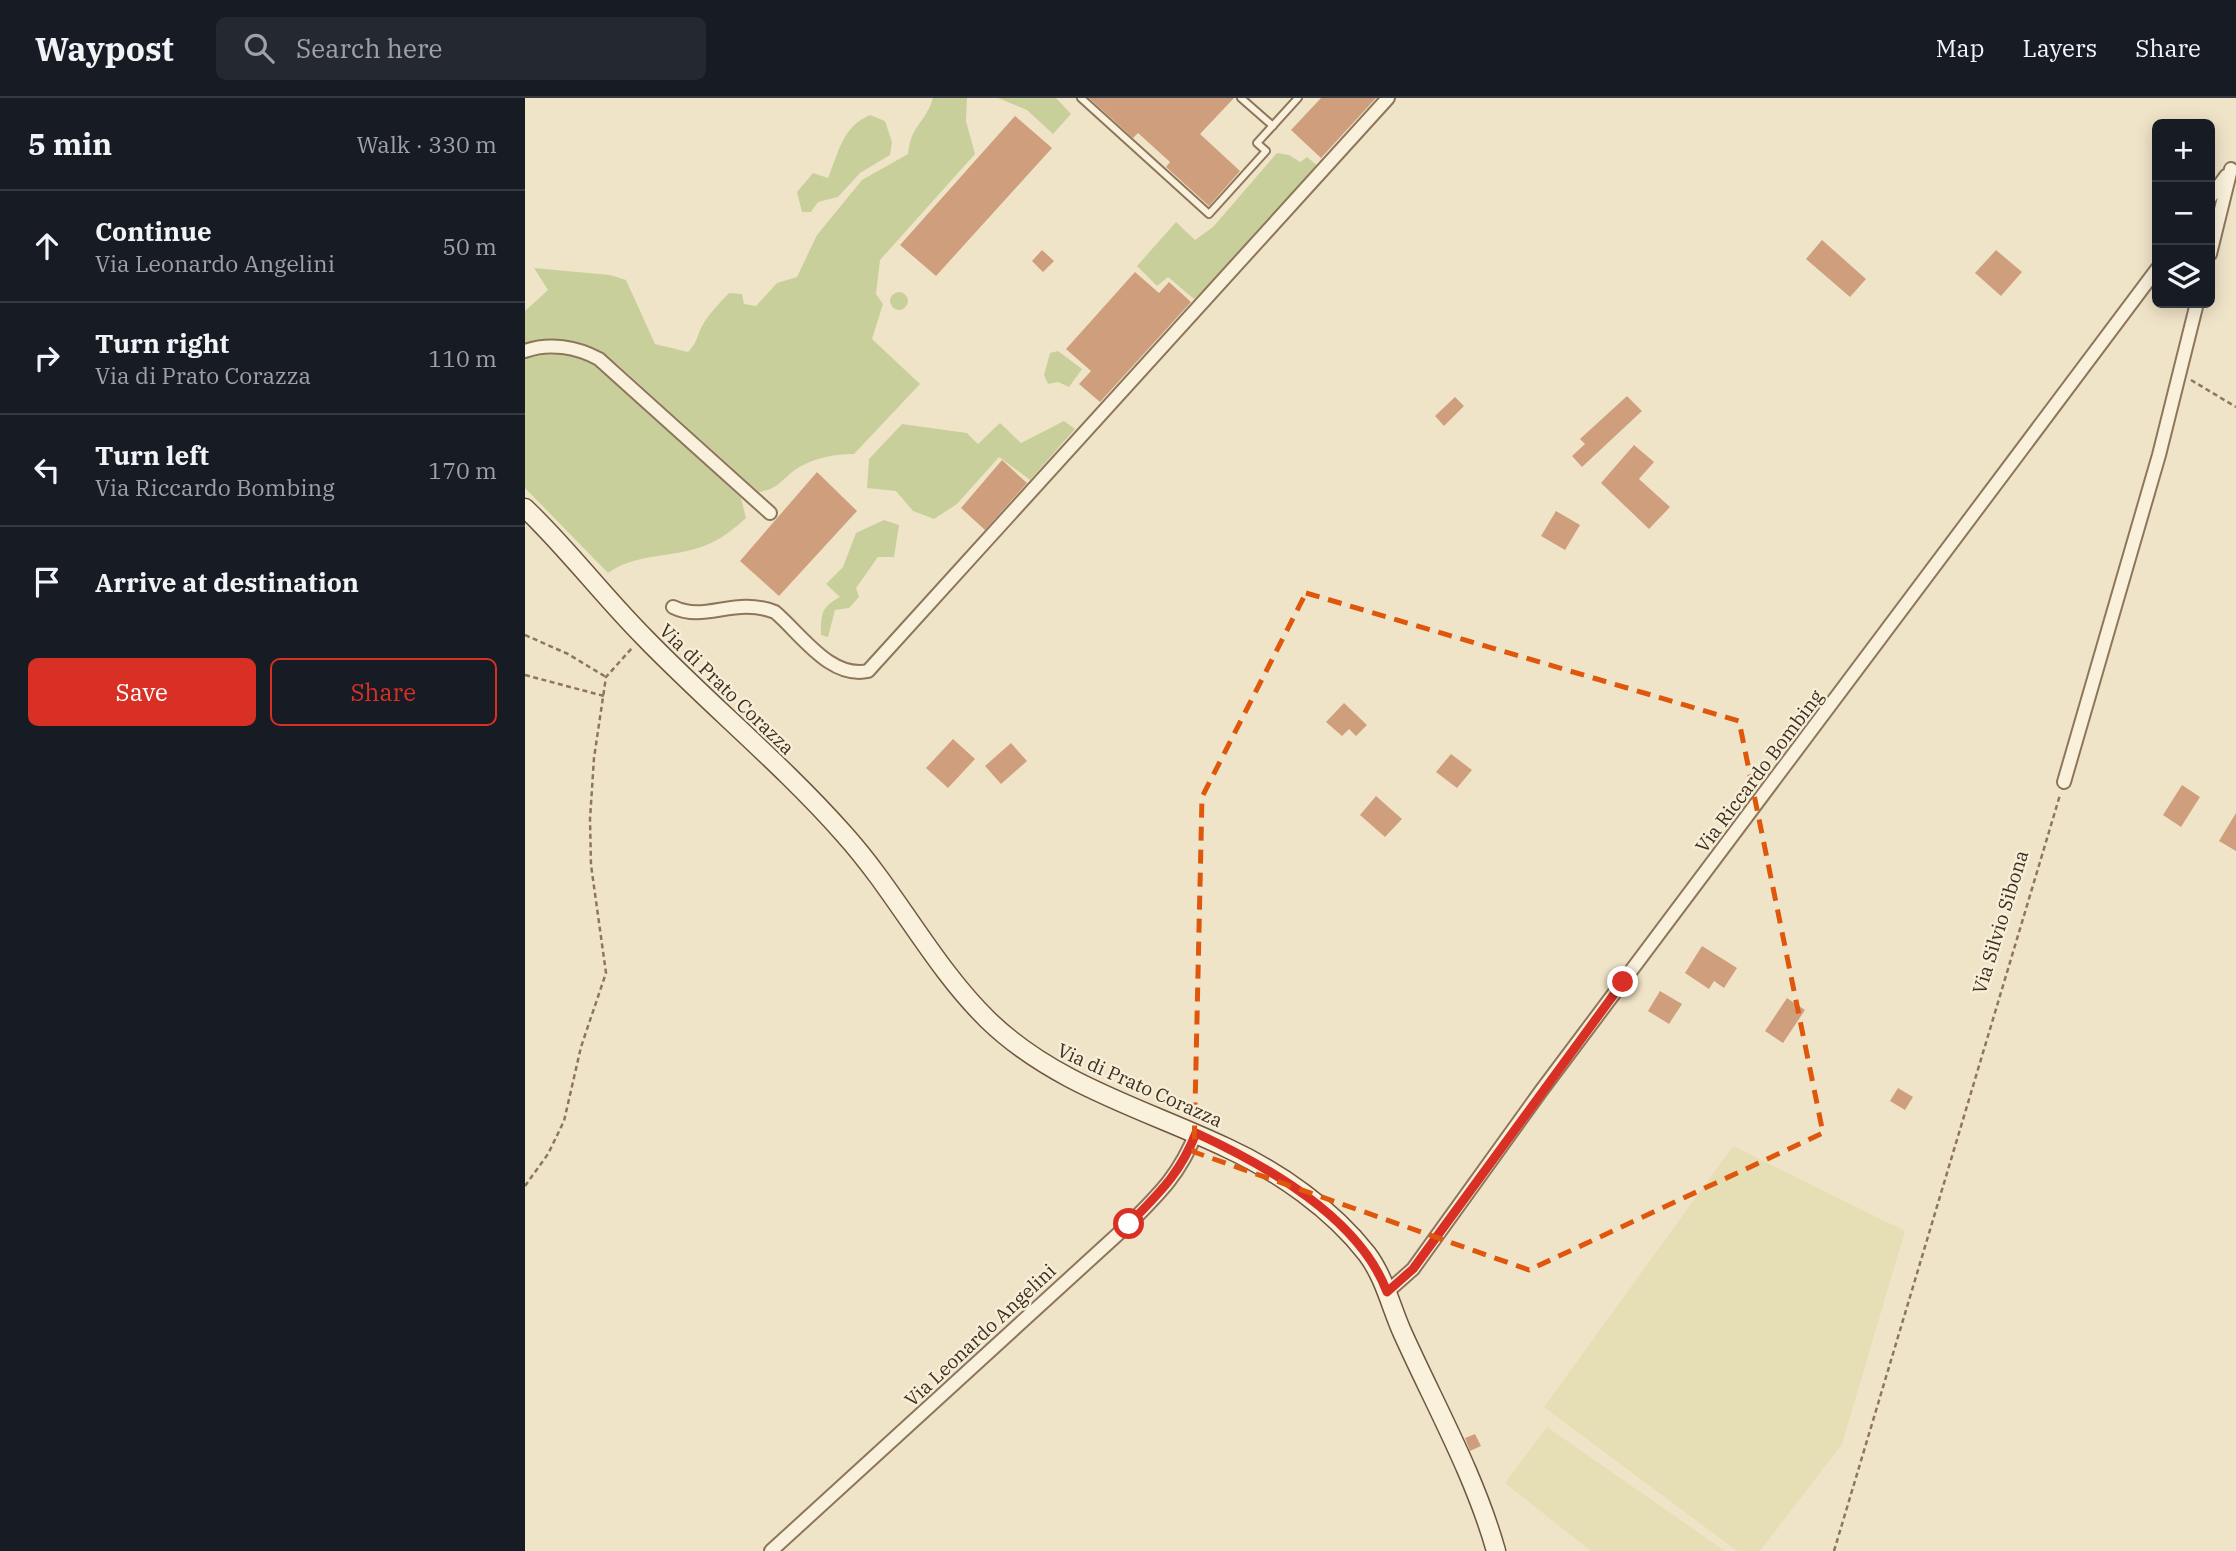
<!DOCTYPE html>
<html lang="en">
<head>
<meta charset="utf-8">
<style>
	body { margin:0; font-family:"IBM Plex Serif",serif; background:#242831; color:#f1f3f6 }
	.controls { position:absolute; right:21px; top:21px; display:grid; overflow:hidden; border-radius:10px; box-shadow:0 4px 18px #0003 }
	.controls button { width:63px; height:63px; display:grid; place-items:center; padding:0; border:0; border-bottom:2px solid #363941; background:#171b24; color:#f1f3f6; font:35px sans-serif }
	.stop { position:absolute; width:21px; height:21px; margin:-16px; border:5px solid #d93025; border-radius:50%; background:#fff }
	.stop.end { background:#d93025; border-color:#fff; box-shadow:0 2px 7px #0008 }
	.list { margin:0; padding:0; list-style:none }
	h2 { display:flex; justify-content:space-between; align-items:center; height:91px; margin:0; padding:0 28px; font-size:30px }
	h2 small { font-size:23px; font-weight:400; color:#9ea1a6 }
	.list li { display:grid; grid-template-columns:46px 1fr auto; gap:21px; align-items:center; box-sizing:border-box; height:112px; padding:0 28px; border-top:2px solid #363941 }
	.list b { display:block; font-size:26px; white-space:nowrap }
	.list p { margin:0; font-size:23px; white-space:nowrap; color:#9ea1a6 }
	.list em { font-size:23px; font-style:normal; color:#9ea1a6 }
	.actions { display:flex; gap:14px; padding:21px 28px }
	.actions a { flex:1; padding:16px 0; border:2px solid #d93025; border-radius:10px; text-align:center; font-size:24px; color:#d93025 }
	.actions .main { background:#d93025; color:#fff }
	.icon { flex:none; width:38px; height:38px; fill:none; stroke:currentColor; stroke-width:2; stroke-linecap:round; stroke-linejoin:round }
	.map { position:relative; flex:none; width:1711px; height:1453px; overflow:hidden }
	header { display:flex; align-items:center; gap:42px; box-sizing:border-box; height:98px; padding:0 35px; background:#171b24; border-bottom:2px solid #363941 }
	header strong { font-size:33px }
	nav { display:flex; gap:38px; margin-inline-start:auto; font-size:24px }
	.search { width:490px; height:63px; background:#242831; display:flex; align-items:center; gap:18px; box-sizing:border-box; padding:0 24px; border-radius:10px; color:#9ea1a6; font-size:26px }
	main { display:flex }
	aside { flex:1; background:#171b24 }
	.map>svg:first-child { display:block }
	.farmland { fill:#e6deb5 }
	.green { fill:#c9cf9b }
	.building { fill:#cf9f7d }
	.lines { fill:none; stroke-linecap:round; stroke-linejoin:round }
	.lane-casing { stroke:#8d765c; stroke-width:10 }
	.street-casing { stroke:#8d765c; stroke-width:16 }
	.secondary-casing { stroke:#6f573f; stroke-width:21 }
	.path { stroke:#8d765c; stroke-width:2.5; stroke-dasharray:5 3.5; stroke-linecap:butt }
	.lane { stroke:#faf1dc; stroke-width:6 }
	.street { stroke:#faf1dc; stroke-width:12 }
	.secondary { stroke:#faf1dc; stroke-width:18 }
	.route { stroke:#d93025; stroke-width:9 }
	.marked { fill:none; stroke:#df570d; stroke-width:5; stroke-dasharray:14 9; stroke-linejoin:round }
	.labels { text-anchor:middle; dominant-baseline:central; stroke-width:5; stroke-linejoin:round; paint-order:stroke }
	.street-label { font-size:19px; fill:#3d2e20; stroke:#f7eed8 }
</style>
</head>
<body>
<header>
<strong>Waypost</strong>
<div class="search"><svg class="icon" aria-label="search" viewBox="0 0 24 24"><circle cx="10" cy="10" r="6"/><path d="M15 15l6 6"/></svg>Search here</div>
<nav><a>Map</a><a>Layers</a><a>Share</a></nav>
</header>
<main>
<aside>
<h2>5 min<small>Walk · 330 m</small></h2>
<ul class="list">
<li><svg class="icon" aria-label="ahead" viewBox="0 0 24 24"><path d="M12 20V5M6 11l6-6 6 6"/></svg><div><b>Continue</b><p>Via Leonardo Angelini</p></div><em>50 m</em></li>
<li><svg class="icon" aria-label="right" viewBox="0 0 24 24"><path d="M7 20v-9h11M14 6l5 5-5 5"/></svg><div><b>Turn right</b><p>Via di Prato Corazza</p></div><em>110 m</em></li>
<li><svg class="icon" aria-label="left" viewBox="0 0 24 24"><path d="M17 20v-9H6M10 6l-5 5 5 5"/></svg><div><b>Turn left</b><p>Via Riccardo Bombing</p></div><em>170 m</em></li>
<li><svg class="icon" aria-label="arrive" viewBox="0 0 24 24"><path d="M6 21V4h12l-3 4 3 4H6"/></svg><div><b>Arrive at destination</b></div></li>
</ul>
<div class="actions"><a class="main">Save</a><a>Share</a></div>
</aside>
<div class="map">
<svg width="1711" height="1453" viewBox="0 0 1711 1453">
	<rect width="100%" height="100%" fill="#f0e4c8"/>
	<!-- farmland -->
	<path class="farmland" d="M 1208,1048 L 1380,1133 L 1317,1346 L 1235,1453 L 1212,1453 L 1019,1309 Z
		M 1022,1329 L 1200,1453 L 1066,1453 L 980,1385 Z"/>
	<!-- green -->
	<path class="green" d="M 408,0 L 442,0 L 441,23 L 450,56 L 355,162 L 351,196 L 358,206 L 347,241 L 395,286 L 329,356 C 308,356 283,361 266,375 C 253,386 251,391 234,394 L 92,266 C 59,243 40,238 0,248 L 0,213 L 23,192 L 9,170 L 85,177 L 101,182 L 130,246 L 163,254 C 172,245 172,238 177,228 C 184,215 195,205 204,195 L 217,196 L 219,206 L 231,208 L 252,185 L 272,179 L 292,137 L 337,82 L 383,56 C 386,26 400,26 408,0 Z
		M 473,0 L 531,0 L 546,16 L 528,36 L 502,12 Z
		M 345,17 L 360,23 L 367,44 L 365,57 L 335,75 L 313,99 L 293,104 L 286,114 L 277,114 L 272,94 L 288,75 L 303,80 C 314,54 317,29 345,17 Z
		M 752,55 L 764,57 L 775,64 L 782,59 L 793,68 L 703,171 L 669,201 L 643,179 L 632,188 L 612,168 L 651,124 L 670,142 L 688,129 Z
		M365 203a9 9 0 1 1 18 0a9 9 0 1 1-18 0Z
		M 533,253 L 557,271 L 544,289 L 533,284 L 523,286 L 519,277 L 525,255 Z
		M 20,257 C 30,257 43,255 52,258 C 95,272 180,366 216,400 L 221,420 C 209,431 195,442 179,448 C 148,460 111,455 83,475 L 0,390 L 0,260 Z
		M 539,323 L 550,331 L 505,382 L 474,359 L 432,406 L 409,421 L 388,413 L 371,393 L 342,390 L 344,361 L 377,326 L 442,335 L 453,346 L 475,325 L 496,345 Z
		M 359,422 L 374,427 L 369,459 L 353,459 L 331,490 L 334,499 L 324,510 L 310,512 L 303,539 L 296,537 C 296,516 296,509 315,499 L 301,486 L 318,469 L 331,435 Z"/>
	<!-- building -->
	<path class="building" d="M 564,0 L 709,0 L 675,36 L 715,73 L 684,108 L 641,69 L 645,64 L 613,35 L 608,40 Z
		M 796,0 L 851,0 L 796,60 L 766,32 Z
		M 490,18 L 527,50 L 411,178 L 375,147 Z
		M 1297,142 L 1341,181 L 1325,199 L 1281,161 Z
		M 517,152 L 529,163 L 518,174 L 507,163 Z
		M 1471,152 L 1497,174 L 1476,198 L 1450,175 Z
		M 610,174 L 634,195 L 644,184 L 666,204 L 575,304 L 554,286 L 566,273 L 541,251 Z
		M 1102,298 L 1117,313 L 1057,369 L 1047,358 L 1060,346 L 1055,341 Z
		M 930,299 L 939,308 L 919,328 L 910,318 Z
		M 1109,347 L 1129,364 L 1114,381 L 1145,409 L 1124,431 L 1076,385 Z
		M 477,362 L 502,385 L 460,432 L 436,410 Z
		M 292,374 L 332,413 L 254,498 L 215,463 Z
		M 1031,413 L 1055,427 L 1040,452 L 1016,438 Z
		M 819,605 L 842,627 L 831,638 L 824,631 L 817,638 L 801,624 Z
		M 428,641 L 450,661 L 423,690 L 401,670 Z
		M 486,645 L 502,663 L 476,686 L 460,668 Z
		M 926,656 L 947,672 L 932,690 L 911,674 Z
		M 1657,687 L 1675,699 L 1656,729 L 1638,717 Z
		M 851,698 L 877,721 L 860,739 L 835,717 Z
		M 1711,715 L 1711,753 L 1694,743 Z
		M 1177,848 L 1212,870 L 1199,890 L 1189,883 L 1184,891 L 1160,875 Z
		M 1135,893 L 1157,906 L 1144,926 L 1123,913 Z
		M 1262,900 L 1280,912 L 1258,945 L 1240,933 Z
		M 1373,990 L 1388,999 L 1380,1012 L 1365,1003 Z
		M 950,1336 L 956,1348 L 945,1353 L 940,1340 Z"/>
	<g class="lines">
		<defs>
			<path id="lane" d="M 556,0 L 684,116 L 741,53 L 732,45 L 773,0
				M 716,0 L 748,28"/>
			<path id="street" d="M 1685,100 L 1701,78
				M 1685,156 L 1706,71
				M 0,253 C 24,244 52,249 74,261 L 245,415
				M 148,509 C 181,525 209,498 250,514 C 276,536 305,581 343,573 L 863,0
				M 1539,684 L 1634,357 L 1672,205
				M 862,1194 L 888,1171 L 1016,993 L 1632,171
				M 246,1453 L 604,1126 C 634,1096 655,1076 671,1035"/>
			<path id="secondary" d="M 0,410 C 43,451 78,498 120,540 C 185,607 258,667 319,736 C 372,795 407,867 463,922 C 530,987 620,1011 702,1050 C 754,1074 807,1111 842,1156 C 860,1180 866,1210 878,1236 C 910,1307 950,1378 971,1453"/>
		</defs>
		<!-- lane casing -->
		<use href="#lane" class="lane-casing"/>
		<!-- street casing -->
		<use href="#street" class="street-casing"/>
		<!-- secondary casing -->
		<use href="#secondary" class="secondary-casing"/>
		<!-- path -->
		<path class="path" d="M 1666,282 L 1711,309
			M 0,537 L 43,556 L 81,579
			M 0,577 L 79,598
			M 0,1088 L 23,1056 L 39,1023 L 56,949 L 81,875 L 66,767 L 65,721 L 69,660 L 81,579 L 107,550
			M 1309,1453 L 1535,697"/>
		<!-- lane -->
		<use href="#lane" class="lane"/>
		<!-- street -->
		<use href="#street" class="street"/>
		<!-- secondary -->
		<use href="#secondary" class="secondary"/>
	</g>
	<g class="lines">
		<!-- route -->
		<path class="route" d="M 604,1126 C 634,1095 655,1076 671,1035 C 740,1067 834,1119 862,1194 L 888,1171 L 1098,884"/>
	</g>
	<!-- marked area -->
	<path class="marked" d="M 781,495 L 1214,623 L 1298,1035 L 1004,1172 L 669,1054 L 677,699 Z"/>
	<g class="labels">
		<!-- street labels -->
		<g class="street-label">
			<text transform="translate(202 591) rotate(44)">Via di Prato Corazza</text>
			<text transform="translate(1234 673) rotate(-53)">Via Riccardo Bombing</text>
			<text transform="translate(1475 824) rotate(-73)">Via Silvio Sibona</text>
			<text transform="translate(615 987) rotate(24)">Via di Prato Corazza</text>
			<text transform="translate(455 1237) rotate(-43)">Via Leonardo Angelini</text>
		</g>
	</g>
</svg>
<div class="controls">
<button>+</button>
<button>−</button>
<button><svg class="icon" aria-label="layers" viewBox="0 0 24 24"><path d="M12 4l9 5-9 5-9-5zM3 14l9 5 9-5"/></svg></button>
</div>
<div class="stop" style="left:604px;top:1126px"></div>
<div class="stop end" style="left:1098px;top:884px"></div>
</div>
</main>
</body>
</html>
